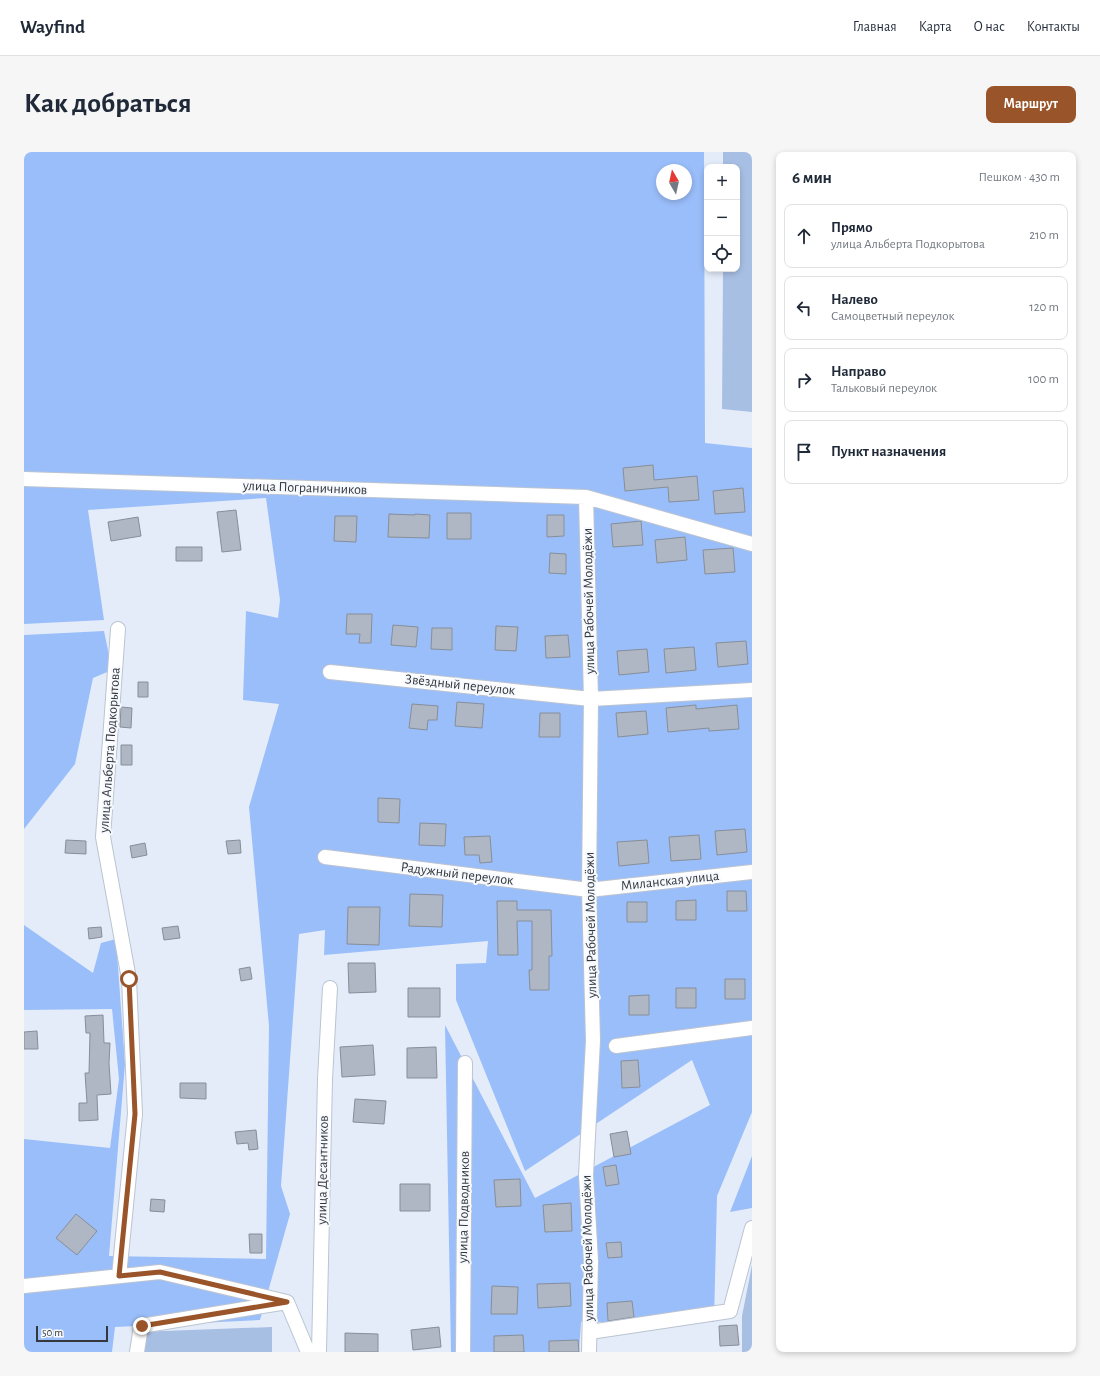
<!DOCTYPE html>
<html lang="ru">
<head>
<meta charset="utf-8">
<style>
	body { margin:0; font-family:"Alegreya Sans",sans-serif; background:#f6f6f7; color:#1f2937 }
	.controls { position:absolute; right:12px; top:12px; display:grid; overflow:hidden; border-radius:8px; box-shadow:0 2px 6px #0003 }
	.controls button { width:36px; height:36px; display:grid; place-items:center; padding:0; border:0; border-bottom:1px solid #e0e1e3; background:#fff; color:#1f2937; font:20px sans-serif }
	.compass { position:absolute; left:632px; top:12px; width:36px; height:36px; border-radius:50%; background:#fff; box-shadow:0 2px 6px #0003; rotate:351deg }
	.scale { position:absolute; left:12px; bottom:10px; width:72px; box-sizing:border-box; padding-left:4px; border:2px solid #34383d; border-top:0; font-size:11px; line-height:14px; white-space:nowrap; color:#34383d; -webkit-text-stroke:3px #f6f9fe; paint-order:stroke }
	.stop { position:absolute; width:12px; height:12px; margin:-9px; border:3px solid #995429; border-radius:50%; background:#fff }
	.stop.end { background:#995429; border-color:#fff; box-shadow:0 1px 4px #0008 }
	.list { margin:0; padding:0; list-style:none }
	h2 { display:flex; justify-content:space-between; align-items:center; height:52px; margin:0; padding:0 16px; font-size:17px }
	h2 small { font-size:13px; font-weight:400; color:#747a83 }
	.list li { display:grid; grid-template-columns:26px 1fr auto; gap:12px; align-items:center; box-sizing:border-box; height:64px; margin:0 8px 8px; padding:0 8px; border:1px solid #e0e1e3; border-radius:8px }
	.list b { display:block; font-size:15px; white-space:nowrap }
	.list p { margin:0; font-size:13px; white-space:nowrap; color:#747a83 }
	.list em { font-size:13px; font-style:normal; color:#747a83 }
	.icon { flex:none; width:22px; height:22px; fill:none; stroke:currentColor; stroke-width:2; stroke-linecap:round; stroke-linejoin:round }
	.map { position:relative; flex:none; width:728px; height:1200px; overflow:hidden; border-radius:8px }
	header { display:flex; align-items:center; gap:24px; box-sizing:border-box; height:56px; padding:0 20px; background:#fff; border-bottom:1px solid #e0e1e3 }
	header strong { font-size:19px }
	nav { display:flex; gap:22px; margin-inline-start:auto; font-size:14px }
	.intro { display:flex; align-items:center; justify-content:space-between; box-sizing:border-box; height:96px; padding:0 24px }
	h1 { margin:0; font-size:28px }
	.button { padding:10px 18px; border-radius:8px; background:#995429; color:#fff; font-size:14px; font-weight:700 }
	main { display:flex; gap:24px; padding:0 24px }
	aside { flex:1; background:#fff; border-radius:8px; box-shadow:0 2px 6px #0003 }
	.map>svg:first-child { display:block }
	.green { fill:#a8bfe4 }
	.forest { fill:#9abefa; fill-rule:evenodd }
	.building { fill:#afb7c4; stroke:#868e9a }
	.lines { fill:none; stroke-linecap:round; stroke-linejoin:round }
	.minor-casing { stroke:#bbc4d1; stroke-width:16 }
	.minor { stroke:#fff; stroke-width:14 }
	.route { stroke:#995429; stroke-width:5 }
	.labels { text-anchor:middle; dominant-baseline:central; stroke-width:4; stroke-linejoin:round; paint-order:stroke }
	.street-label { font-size:14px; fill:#34383d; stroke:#f6f9fe }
</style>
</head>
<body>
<header>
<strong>Wayfind</strong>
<nav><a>Главная</a><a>Карта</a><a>О нас</a><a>Контакты</a></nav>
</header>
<div class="intro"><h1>Как добраться</h1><a class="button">Маршрут</a></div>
<main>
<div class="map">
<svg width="728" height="1200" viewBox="0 0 728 1200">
	<rect width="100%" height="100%" fill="#e4ecfa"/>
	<!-- green -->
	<path class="green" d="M 699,0 L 728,0 L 728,260 L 698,257 L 699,117 L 713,117 L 713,15 L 699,15 Z
		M 728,1113 L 728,1200 L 718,1200 L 718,1164 Z
		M 248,1175 L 248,1200 L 113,1200 L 113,1180 Z"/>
	<!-- forest -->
	<path class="forest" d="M 0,0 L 680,0 L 681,291 L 728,296 L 728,960 L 693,1044 L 690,1170 L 557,1170 L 555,1200 L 427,1200 L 421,873 L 511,1046 L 686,953 L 668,908 L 501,1019 L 432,848 L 432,812 L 462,811 L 464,789 L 300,803 L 301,778 L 275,782 L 257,1034 L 266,1062 L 236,1168 L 91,1175 L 88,1200 L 0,1200 L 0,987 L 86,996 L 95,927 L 88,857 L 0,858 L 0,773 L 69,821 L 77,791 L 92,787 L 101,912 L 85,1104 L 242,1107 L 245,874 L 225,655 L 255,552 L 219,548 L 222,459 L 254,466 L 256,448 L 242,346 L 64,358 L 80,468 L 0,472 ZM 638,18 L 662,18 L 662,42 L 638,42 Z
		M 80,479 L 88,518 L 69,526 L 51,612 L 0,677 L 0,483 Z
		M 728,1004 L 728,1056 L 706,1060 Z"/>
	<!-- building -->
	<path class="building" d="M 629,313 L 630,328 L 673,324 L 675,348 L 645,350 L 644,335 L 601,339 L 599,316 Z
		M 719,336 L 721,360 L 691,362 L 689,339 Z
		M 212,358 L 217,398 L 198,400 L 193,360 Z
		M 423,361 L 447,361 L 447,387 L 423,387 Z
		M 365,362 L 391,363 L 391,362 L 406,363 L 405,386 L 364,385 Z
		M 523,363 L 540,363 L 540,384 L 523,385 Z
		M 311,364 L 333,364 L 332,390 L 310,389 Z
		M 114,365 L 117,384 L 87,389 L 84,370 Z
		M 617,369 L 619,393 L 589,395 L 587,372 Z
		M 661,385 L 663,408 L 633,411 L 631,388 Z
		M 152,395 L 178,395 L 178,409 L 152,409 Z
		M 709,396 L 711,420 L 681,422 L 679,398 Z
		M 526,401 L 542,402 L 542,422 L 525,421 Z
		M 323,462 L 348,462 L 347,491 L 335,491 L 336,482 L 322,482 Z
		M 369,473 L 394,475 L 392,495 L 367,493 Z
		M 472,474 L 494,475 L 492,499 L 471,498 Z
		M 408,476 L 428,476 L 428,498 L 407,497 Z
		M 544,483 L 546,505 L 522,506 L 521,484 Z
		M 722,489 L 724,512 L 694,515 L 692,491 Z
		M 670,495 L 672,518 L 642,521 L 640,497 Z
		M 623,497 L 625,520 L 595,523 L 593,499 Z
		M 114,530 L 124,530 L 124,545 L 114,545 Z
		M 433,550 L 460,552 L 458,576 L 431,574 Z
		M 388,552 L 414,554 L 413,568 L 404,568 L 403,578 L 385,576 Z
		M 672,553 L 672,557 L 713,553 L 715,577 L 685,579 L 685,576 L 644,580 L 642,556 Z
		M 97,555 L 108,556 L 107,576 L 96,575 Z
		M 622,559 L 624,582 L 594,585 L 592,561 Z
		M 516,561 L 536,561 L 536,585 L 515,585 Z
		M 97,593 L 108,593 L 108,613 L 97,613 Z
		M 354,646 L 376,647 L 375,671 L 354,670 Z
		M 396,671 L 422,672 L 421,694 L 395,693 Z
		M 721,677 L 723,700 L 693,703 L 691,679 Z
		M 675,683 L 677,707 L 647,709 L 645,685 Z
		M 466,684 L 468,710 L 456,711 L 455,703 L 441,703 L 440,685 Z
		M 42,688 L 62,689 L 62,702 L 41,701 Z
		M 216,688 L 217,701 L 204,702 L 202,689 Z
		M 623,688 L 625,711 L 595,714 L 593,690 Z
		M 121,691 L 123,703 L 108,706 L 106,694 Z
		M 703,739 L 722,739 L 723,759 L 703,759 Z
		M 386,742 L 419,743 L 418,775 L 385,774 Z
		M 672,748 L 672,768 L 652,768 L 652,749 Z
		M 473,749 L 493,749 L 493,758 L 527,758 L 528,804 L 525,804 L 525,838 L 506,838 L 505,818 L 508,818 L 508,769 L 493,769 L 494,803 L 474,803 Z
		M 603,750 L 623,750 L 623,770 L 603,770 Z
		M 324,755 L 356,755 L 355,793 L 323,792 Z
		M 154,774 L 156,786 L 140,788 L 138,776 Z
		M 77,775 L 78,785 L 65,787 L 64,776 Z
		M 324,811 L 351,811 L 352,840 L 325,841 Z
		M 226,815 L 228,827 L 217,829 L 215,817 Z
		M 701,827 L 721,827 L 721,847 L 701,847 Z
		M 384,836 L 416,836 L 416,865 L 384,865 Z
		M 652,836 L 672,836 L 672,856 L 652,856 Z
		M 625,843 L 625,863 L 605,863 L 605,844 Z
		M 79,863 L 80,891 L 86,891 L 85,911 L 87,942 L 73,943 L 74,968 L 55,969 L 55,951 L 63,951 L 61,921 L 65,921 L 66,881 L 62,881 L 61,864 Z
		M 13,879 L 14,897 L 0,897 L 0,880 Z
		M 349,893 L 351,923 L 318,925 L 316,895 Z
		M 412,895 L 413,926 L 383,926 L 383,896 Z
		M 614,908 L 616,935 L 598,936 L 597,909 Z
		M 156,931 L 182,931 L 182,947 L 156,946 Z
		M 331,947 L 362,949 L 360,972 L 329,970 Z
		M 232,978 L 234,997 L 225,998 L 224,991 L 213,992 L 211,980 Z
		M 603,979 L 607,1002 L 590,1005 L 586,982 Z
		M 592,1013 L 595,1032 L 582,1034 L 579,1015 Z
		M 496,1027 L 497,1054 L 472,1055 L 470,1028 Z
		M 376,1032 L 406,1032 L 406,1059 L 376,1059 Z
		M 127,1047 L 141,1048 L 140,1060 L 126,1059 Z
		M 547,1051 L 548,1079 L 521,1080 L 519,1053 Z
		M 52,1062 L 73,1079 L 53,1103 L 32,1086 Z
		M 225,1082 L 238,1082 L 238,1101 L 226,1101 Z
		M 597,1090 L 598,1105 L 584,1106 L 582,1091 Z
		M 546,1131 L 547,1154 L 514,1156 L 513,1132 Z
		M 468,1134 L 494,1135 L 493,1162 L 467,1162 Z
		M 608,1149 L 610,1165 L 584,1169 L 583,1151 Z
		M 713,1173 L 715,1193 L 696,1194 L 695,1174 Z
		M 415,1175 L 417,1195 L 389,1198 L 387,1178 Z
		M 321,1181 L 354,1182 L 354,1200 L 321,1200 Z
		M 499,1183 L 500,1200 L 470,1200 L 470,1184 Z
		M 554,1188 L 555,1200 L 525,1200 L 525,1189 Z"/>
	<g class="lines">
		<defs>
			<path id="minor" d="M 0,327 L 562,345 L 728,392
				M 562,345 L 567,547 L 565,738 L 569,888 L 562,1023 L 567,1109 L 565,1200
				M 94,477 L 79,685 L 105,827 L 111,962 L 95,1124
				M 306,520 L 567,547 L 728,538
				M 301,705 L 565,738 L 728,720
				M 592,894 L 728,876
				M 0,1134 L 136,1120 L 263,1150 L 284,1200
				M 566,1180 L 706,1159 L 728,1076
				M 113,1200 L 117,1174 L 257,1151
				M 295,1200 L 301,927 L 306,836
				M 439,1200 L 441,911"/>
		</defs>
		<!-- minor casing -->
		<use href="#minor" class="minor-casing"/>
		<!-- minor -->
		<use href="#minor" class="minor"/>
	</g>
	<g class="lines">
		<!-- route -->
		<path class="route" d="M 105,827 L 111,962 L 95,1124 L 136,1120 L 263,1150 L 118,1174"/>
	</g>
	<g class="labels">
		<!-- street labels -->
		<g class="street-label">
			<text transform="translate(281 336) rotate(2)">улица Пограничников</text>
			<text transform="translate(565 449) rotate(-91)">улица Рабочей Молодёжи</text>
			<text transform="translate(436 533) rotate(6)">Звёздный переулок</text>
			<text transform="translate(86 598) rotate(-86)">улица Альберта Подкорытова</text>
			<text transform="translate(433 722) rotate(7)">Радужный переулок</text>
			<text transform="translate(646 729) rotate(-6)">Миланская улица</text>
			<text transform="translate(567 773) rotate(-91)">улица Рабочей Молодёжи</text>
			<text transform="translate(299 1018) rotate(-89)">улица Десантников</text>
			<text transform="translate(440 1055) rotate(-89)">улица Подводников</text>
			<text transform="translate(564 1096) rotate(-91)">улица Рабочей Молодёжи</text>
		</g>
	</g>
</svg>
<div class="controls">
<button>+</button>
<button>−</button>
<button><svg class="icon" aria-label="locate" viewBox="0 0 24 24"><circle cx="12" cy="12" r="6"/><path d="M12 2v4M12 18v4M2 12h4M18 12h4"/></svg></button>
</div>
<svg class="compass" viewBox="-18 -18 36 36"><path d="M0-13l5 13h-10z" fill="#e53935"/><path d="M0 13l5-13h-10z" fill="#747a83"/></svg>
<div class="scale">50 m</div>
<div class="stop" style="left:105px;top:827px"></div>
<div class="stop end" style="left:118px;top:1174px"></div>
</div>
<aside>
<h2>6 мин<small>Пешком · 430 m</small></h2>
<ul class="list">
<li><svg class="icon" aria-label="ahead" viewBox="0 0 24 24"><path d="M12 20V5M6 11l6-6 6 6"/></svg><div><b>Прямо</b><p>улица Альберта Подкорытова</p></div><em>210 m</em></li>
<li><svg class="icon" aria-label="left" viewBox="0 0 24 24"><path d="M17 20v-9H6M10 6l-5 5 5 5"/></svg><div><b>Налево</b><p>Самоцветный переулок</p></div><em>120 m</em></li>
<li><svg class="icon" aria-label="right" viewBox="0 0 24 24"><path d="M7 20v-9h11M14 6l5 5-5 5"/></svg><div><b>Направо</b><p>Тальковый переулок</p></div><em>100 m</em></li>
<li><svg class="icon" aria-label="arrive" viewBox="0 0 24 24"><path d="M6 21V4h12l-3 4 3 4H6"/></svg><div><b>Пункт назначения</b></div></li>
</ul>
</aside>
</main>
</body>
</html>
